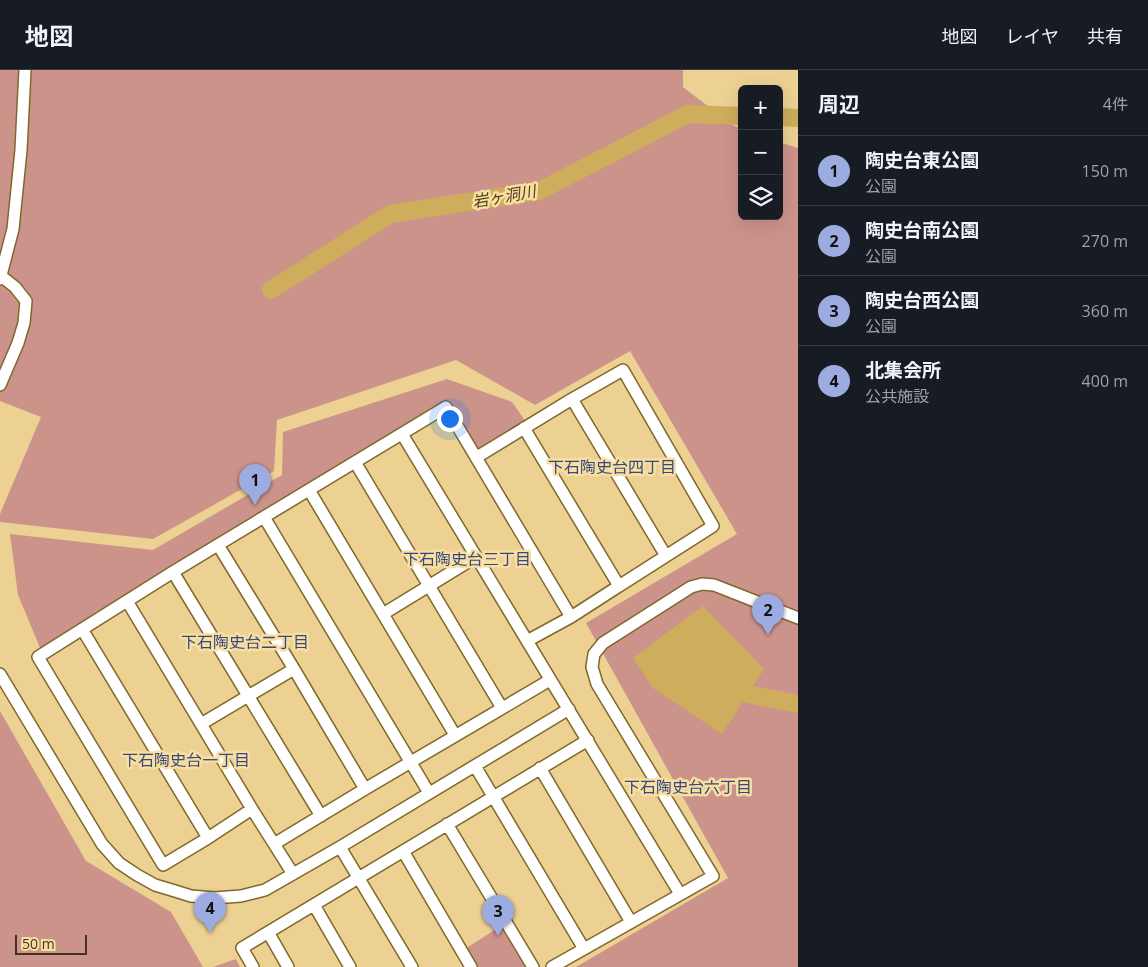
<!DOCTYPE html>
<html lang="ja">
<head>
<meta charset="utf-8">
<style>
	body { margin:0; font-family:"Open Sans","Noto Sans JP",sans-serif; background:#242831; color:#f1f3f6 }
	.controls { position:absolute; right:15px; top:15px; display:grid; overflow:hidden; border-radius:8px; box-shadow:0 5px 20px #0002 }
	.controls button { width:45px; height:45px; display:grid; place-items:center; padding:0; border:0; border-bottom:1px solid #363941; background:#171b24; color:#f1f3f6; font:25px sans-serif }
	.scale { position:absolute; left:15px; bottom:12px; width:72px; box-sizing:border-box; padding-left:5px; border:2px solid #3f351b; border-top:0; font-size:14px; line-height:18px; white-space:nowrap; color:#3f351b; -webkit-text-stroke:4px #f9df9f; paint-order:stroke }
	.you { position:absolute; left:449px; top:348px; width:18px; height:18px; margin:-12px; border:4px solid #fff; border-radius:50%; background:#1a73e8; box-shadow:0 0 0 8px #1a73e833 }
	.badge { display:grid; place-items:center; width:32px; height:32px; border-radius:50%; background:#9dace0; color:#111; font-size:16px; font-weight:700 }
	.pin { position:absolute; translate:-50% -41px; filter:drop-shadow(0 1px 2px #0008) }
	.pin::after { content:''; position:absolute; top:26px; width:18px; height:15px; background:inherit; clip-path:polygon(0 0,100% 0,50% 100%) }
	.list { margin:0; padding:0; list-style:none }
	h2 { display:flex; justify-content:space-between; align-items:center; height:65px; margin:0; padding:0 20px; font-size:21px }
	h2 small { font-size:16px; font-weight:400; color:#9ea1a6 }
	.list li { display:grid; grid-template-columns:32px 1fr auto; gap:15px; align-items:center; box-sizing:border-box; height:70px; padding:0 20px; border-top:1px solid #363941 }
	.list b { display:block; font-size:19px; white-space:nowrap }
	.list p { margin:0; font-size:16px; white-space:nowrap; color:#9ea1a6 }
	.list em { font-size:16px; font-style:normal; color:#9ea1a6 }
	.icon { flex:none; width:28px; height:28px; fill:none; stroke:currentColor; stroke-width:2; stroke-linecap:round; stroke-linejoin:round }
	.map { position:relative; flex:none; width:798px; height:897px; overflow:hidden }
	header { display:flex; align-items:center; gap:30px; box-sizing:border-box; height:70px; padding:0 25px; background:#171b24; border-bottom:1px solid #363941 }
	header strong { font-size:24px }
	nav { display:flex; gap:28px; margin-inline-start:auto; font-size:18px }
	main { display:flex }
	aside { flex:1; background:#171b24 }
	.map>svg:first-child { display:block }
	.green { fill:#cc938b }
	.water { fill:#cead5d }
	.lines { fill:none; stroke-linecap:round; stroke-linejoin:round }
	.river { stroke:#cead5d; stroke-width:18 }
	.minor-casing { stroke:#80682a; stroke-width:14 }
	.minor { stroke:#fff; stroke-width:11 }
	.labels { text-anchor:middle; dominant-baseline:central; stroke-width:5; stroke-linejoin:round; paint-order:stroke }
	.water-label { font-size:16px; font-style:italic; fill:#4e401d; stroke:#f9df9f }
	.neighbourhood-label { font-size:16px; fill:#354882; stroke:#f9df9f }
</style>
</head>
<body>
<header>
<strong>地図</strong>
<nav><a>地図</a><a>レイヤ</a><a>共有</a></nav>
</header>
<main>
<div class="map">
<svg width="798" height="897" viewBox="0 0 798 897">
	<rect width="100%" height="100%" fill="#ecd192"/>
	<!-- green -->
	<path class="green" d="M 0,0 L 683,0 L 683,17 L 732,55 L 742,59 L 742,146 L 779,146 L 779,72 L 798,78 L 798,897 L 576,897 L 728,808 L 586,553 L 737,464 L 630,281 L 535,335 L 456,290 L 277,350 L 274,401 L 153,469 L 0,452 L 0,444 L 41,347 L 0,331 Z
		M 447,309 L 512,332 L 526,352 L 478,381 L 447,332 L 41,580 L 18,525 L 10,464 L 153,480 L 282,405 L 283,362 Z
		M 0,641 L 86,791 L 171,842 L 203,897 L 0,897 Z
		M 504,854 L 530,897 L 476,897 L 465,879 Z
		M 236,889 L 240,897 L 213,897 Z"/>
	<!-- water -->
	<path class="water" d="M 703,536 L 764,599 L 722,664 L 653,618 L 633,588 Z"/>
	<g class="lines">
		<!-- river -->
		<path class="river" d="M 779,47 L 798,48
			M 271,220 L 390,144 L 539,121 L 688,44 L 742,46
			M 747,624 L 798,634"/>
		<defs>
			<path id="minor" d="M 0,209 L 13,159 L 21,80 L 25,0
				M 0,315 L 18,273 L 24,253 L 26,231 L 15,217 L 1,206
				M 572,329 L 666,486
				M 524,358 L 619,516 L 571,547 L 527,571
				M 402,364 L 680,824
				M 477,387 L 572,329 L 623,300 L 713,456 L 619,516
				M 355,392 L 502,638
				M 309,420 L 455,665
				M 264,447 L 429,723
				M 218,475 L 294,599 L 365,719
				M 173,502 L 321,746
				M 127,531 L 252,739 L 293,804
				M 383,544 L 476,487
				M 82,559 L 208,768
				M 0,604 L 102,774 L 119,793 L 137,805 L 155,815 L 175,821 L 191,826 L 214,828 L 241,826 L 265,820 L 340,777 L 569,639
				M 201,654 L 294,599
				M 475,696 L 584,879
				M 540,698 L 631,852
				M 252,739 L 208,768 L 163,795 L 38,587 L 173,502 L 446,337 L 571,547
				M 447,754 L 533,897
				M 274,774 L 365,719 L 550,610
				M 340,777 L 412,897
				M 403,781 L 471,897
				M 314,835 L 350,897
				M 268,862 L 288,897
				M 253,897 L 242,878 L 588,670
				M 552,897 L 713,806 L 597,614 L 592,597 L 594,584 L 603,573 L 691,517 L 702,514 L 714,515 L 798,548"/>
		</defs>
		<!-- minor casing -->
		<use href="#minor" class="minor-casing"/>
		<!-- minor -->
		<use href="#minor" class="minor"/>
	</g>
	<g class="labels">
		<!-- water labels -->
		<g class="water-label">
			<text transform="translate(504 126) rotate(-10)">岩ヶ洞川</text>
		</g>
		<!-- neighbourhood labels -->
		<g class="neighbourhood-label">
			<text x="612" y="397">下石陶史台四丁目</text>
			<text x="467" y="489">下石陶史台三丁目</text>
			<text x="245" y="572">下石陶史台二丁目</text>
			<text x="186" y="690">下石陶史台一丁目</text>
			<text x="688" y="717">下石陶史台六丁目</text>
		</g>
	</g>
</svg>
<div class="controls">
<button>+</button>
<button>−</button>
<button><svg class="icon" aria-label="layers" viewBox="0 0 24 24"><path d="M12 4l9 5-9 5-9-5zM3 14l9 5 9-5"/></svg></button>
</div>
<div class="scale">50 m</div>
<div class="you"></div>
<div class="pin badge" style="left:255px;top:435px">1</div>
<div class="pin badge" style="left:768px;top:565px">2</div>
<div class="pin badge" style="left:498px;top:866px">3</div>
<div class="pin badge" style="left:210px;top:863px">4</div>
</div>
<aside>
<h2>周辺<small>4件</small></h2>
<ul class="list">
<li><span class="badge">1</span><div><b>陶史台東公園</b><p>公園</p></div><em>150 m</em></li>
<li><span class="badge">2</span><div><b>陶史台南公園</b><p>公園</p></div><em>270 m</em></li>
<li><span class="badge">3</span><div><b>陶史台西公園</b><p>公園</p></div><em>360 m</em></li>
<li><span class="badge">4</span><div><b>北集会所</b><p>公共施設</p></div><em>400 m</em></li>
</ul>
</aside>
</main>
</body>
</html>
